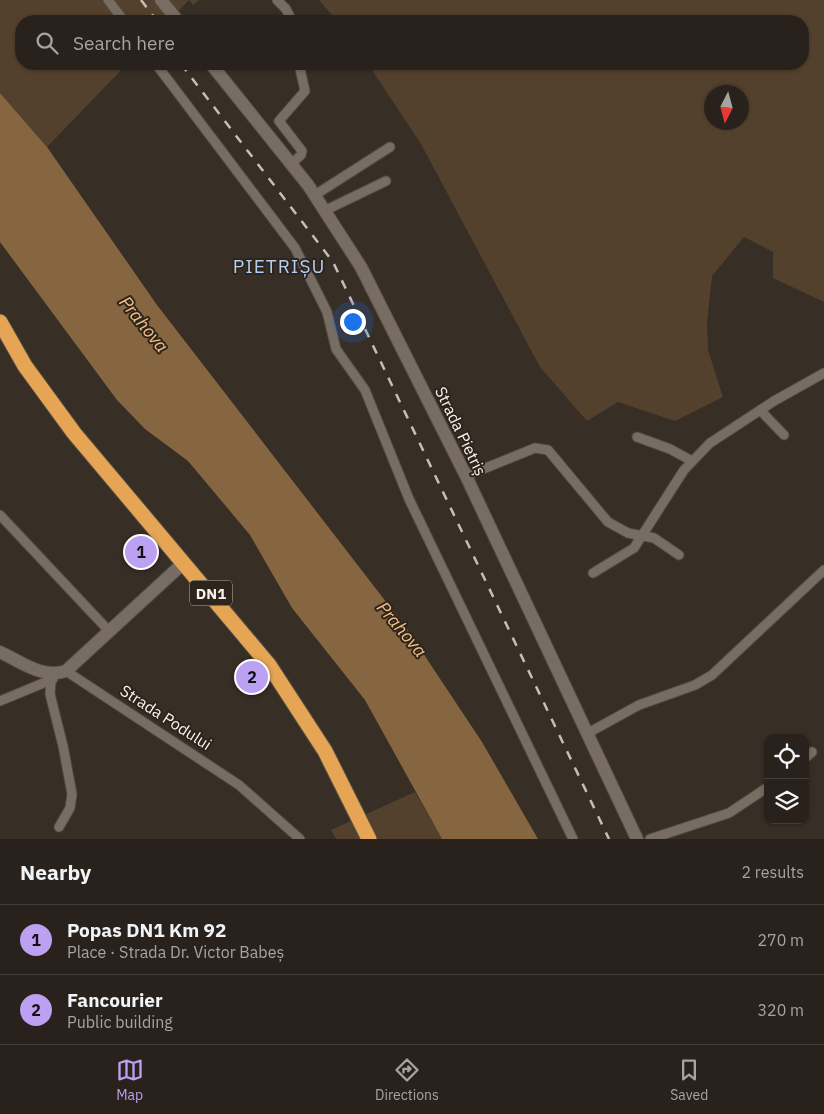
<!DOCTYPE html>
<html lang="en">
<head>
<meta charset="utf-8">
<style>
	body { margin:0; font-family:"IBM Plex Sans",sans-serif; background:#312a25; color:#f1f3f6 }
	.controls { position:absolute; right:15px; bottom:15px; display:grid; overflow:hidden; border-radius:10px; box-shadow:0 1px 4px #0004 }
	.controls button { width:45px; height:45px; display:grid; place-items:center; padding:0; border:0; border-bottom:1px solid #453f3b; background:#29221c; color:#f1f3f6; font:25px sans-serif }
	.compass { position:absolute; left:704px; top:85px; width:45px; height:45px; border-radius:50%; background:#29221c; box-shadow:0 1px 4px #0004; rotate:186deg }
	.you { position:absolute; left:352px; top:321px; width:18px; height:18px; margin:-12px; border:4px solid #fff; border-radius:50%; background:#1a73e8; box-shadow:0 0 0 8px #1a73e833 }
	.badge { display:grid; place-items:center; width:32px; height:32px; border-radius:50%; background:#bca0f2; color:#111; font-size:16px; font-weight:700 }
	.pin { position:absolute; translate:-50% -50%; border:2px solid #fff; box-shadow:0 1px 5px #0006 }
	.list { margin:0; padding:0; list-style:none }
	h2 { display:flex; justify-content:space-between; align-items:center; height:65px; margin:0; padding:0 20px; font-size:21px }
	h2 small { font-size:16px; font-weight:400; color:#a5a4a3 }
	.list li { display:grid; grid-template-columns:32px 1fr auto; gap:15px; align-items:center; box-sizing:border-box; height:70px; padding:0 20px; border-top:1px solid #453f3b }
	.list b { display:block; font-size:19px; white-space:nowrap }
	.list p { margin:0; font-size:16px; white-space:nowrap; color:#a5a4a3 }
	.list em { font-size:16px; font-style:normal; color:#a5a4a3 }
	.icon { flex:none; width:28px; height:28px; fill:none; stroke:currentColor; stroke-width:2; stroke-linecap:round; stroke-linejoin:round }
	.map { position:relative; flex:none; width:824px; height:839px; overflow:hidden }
	.search { position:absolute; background:#29221c; box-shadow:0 1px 4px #0004; left:15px; right:15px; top:15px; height:55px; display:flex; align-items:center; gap:12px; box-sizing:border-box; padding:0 18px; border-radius:20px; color:#a5a4a3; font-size:19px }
	.sheet { height:205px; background:#29221c }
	nav { display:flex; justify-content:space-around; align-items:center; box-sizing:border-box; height:70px; border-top:1px solid #453f3b; background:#29221c; font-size:14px; color:#a5a4a3 }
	nav a { display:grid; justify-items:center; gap:2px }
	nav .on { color:#bca0f2 }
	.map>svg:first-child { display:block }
	.green { fill:#53412d; fill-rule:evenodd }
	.water { fill:#866541 }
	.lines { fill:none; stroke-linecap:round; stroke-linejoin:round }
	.street-casing { stroke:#524c44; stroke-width:11 }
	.secondary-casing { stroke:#524c44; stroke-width:14 }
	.highway-casing { stroke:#524c44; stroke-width:17 }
	.street { stroke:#776d63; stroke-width:9 }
	.secondary { stroke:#776d63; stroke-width:12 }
	.highway { stroke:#e6a555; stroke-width:15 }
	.rail { stroke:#c5bfb8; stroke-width:2.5; stroke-dasharray:9 9; stroke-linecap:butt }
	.labels { text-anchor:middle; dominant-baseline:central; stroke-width:4; stroke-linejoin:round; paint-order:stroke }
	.shield { fill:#2d251c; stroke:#bbb5ae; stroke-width:1 }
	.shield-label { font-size:15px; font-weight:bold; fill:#f8f3ed }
	.street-label { font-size:16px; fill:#f8f3ed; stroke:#2d251c }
	.water-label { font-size:18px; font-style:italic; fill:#f4c085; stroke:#2d251c }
	.quarter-label { font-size:19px; letter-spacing:1px; fill:#b3cdf3; stroke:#2d251c }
</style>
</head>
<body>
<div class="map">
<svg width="824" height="839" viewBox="0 0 824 839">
	<rect width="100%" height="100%" fill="#372e26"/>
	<!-- green -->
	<path class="green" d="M 0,0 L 199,0 L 193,5 L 189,0 L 169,21 L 21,21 L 21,64 L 127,64 L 47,147 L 0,93 Z
		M 319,0 L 824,0 L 824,302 L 773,278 L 773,252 L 744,237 L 712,276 L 707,322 L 708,350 L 723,397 L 675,421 L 618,402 L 587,421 L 540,367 L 421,144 L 368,64 L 803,64 L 803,21 L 337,21 ZM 742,92 L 742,122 L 712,122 L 712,92 Z
		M 415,792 L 442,839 L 336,839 L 331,830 Z"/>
	<!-- water -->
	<path class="water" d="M 0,93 L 47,147 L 157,305 L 407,629 L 482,742 L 538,839 L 442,839 L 365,700 L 292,608 L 250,535 L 188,461 L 145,429 L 117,400 L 0,242 Z"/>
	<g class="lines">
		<defs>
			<path id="street" d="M 108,0 L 124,21
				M 277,0 L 286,9 L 292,21
				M 156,64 L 295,248 L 327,312 L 336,349 L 365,390 L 409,499 L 573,839
				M 291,164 L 301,155 L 302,151 L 279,121 L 305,91 L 299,64
				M 315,195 L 390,147
				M 326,210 L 386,181
				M 760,410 L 784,435
				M 637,437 L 670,449 L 692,461
				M 466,476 L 535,448 L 548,450 L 608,522 L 628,533 L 654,538 L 679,555
				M 0,515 L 109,631
				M 593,573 L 634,548 L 684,470 L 710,443 L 774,401 L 824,373
				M 66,671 L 239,785 L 300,839
				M 51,681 L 50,694 L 63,746 L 72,794 L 70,808 L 59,827
				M 0,701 L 53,679
				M 588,733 L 639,705 L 695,685 L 712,675 L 824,570
				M 805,758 L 812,752
				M 650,839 L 729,813 L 768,787"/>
			<path id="secondary" d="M 161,0 L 178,21
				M 211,64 L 308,185 L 361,267 L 466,476 L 637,839
				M 0,652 C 21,662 43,679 66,671 L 178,568"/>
			<path id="highway" d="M 0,322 L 25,366 L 74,433 L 269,665 L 325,751 L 369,839"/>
		</defs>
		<!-- street casing -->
		<use href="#street" class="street-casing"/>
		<!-- secondary casing -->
		<use href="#secondary" class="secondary-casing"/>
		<!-- highway casing -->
		<use href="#highway" class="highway-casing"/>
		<!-- street -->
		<use href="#street" class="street"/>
		<!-- secondary -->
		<use href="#secondary" class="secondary"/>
		<!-- highway -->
		<use href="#highway" class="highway"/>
		<!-- rail -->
		<path class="rail" d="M 141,0 L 157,21
			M 181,64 L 333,262 L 609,839"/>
	</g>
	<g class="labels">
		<!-- shield labels -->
		<rect class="shield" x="190" y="580.5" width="42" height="25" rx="4"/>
		<g class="shield-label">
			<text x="211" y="593">DN1</text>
		</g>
		<!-- street labels -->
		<g class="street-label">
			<text transform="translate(461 431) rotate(64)">Strada Pietriș</text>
			<text transform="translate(166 717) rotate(33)">Strada Podului</text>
		</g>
		<!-- water labels -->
		<g class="water-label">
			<text transform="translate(144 324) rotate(51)">Prahova</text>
			<text transform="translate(402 629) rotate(50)">Prahova</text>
		</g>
		<!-- quarter labels -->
		<g class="quarter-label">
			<text x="279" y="266">PIETRIȘU</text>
		</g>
	</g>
</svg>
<div class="controls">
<button><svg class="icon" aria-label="locate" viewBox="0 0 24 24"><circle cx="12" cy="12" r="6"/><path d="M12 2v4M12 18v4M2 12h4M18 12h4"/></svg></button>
<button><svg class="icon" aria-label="layers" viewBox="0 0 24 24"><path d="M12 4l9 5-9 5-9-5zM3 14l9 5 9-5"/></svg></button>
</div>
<svg class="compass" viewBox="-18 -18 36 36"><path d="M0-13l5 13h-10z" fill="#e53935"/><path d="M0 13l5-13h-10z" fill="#a5a4a3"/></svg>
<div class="you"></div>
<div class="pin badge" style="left:141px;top:552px">1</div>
<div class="pin badge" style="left:252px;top:677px">2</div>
<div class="search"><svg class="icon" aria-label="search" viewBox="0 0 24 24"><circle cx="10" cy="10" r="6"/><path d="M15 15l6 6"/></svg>Search here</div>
</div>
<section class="sheet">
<h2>Nearby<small>2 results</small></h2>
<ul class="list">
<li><span class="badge">1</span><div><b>Popas DN1 Km 92</b><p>Place · Strada Dr. Victor Babeș</p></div><em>270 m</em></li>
<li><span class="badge">2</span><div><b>Fancourier</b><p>Public building</p></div><em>320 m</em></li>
</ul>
</section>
<nav>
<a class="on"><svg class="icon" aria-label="map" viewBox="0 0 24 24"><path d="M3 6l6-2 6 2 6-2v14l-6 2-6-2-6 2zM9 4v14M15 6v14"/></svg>Map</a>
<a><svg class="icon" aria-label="directions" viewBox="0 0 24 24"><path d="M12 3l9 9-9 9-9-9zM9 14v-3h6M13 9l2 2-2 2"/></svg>Directions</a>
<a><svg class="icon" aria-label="saved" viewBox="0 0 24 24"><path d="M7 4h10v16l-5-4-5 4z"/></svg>Saved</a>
</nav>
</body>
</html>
